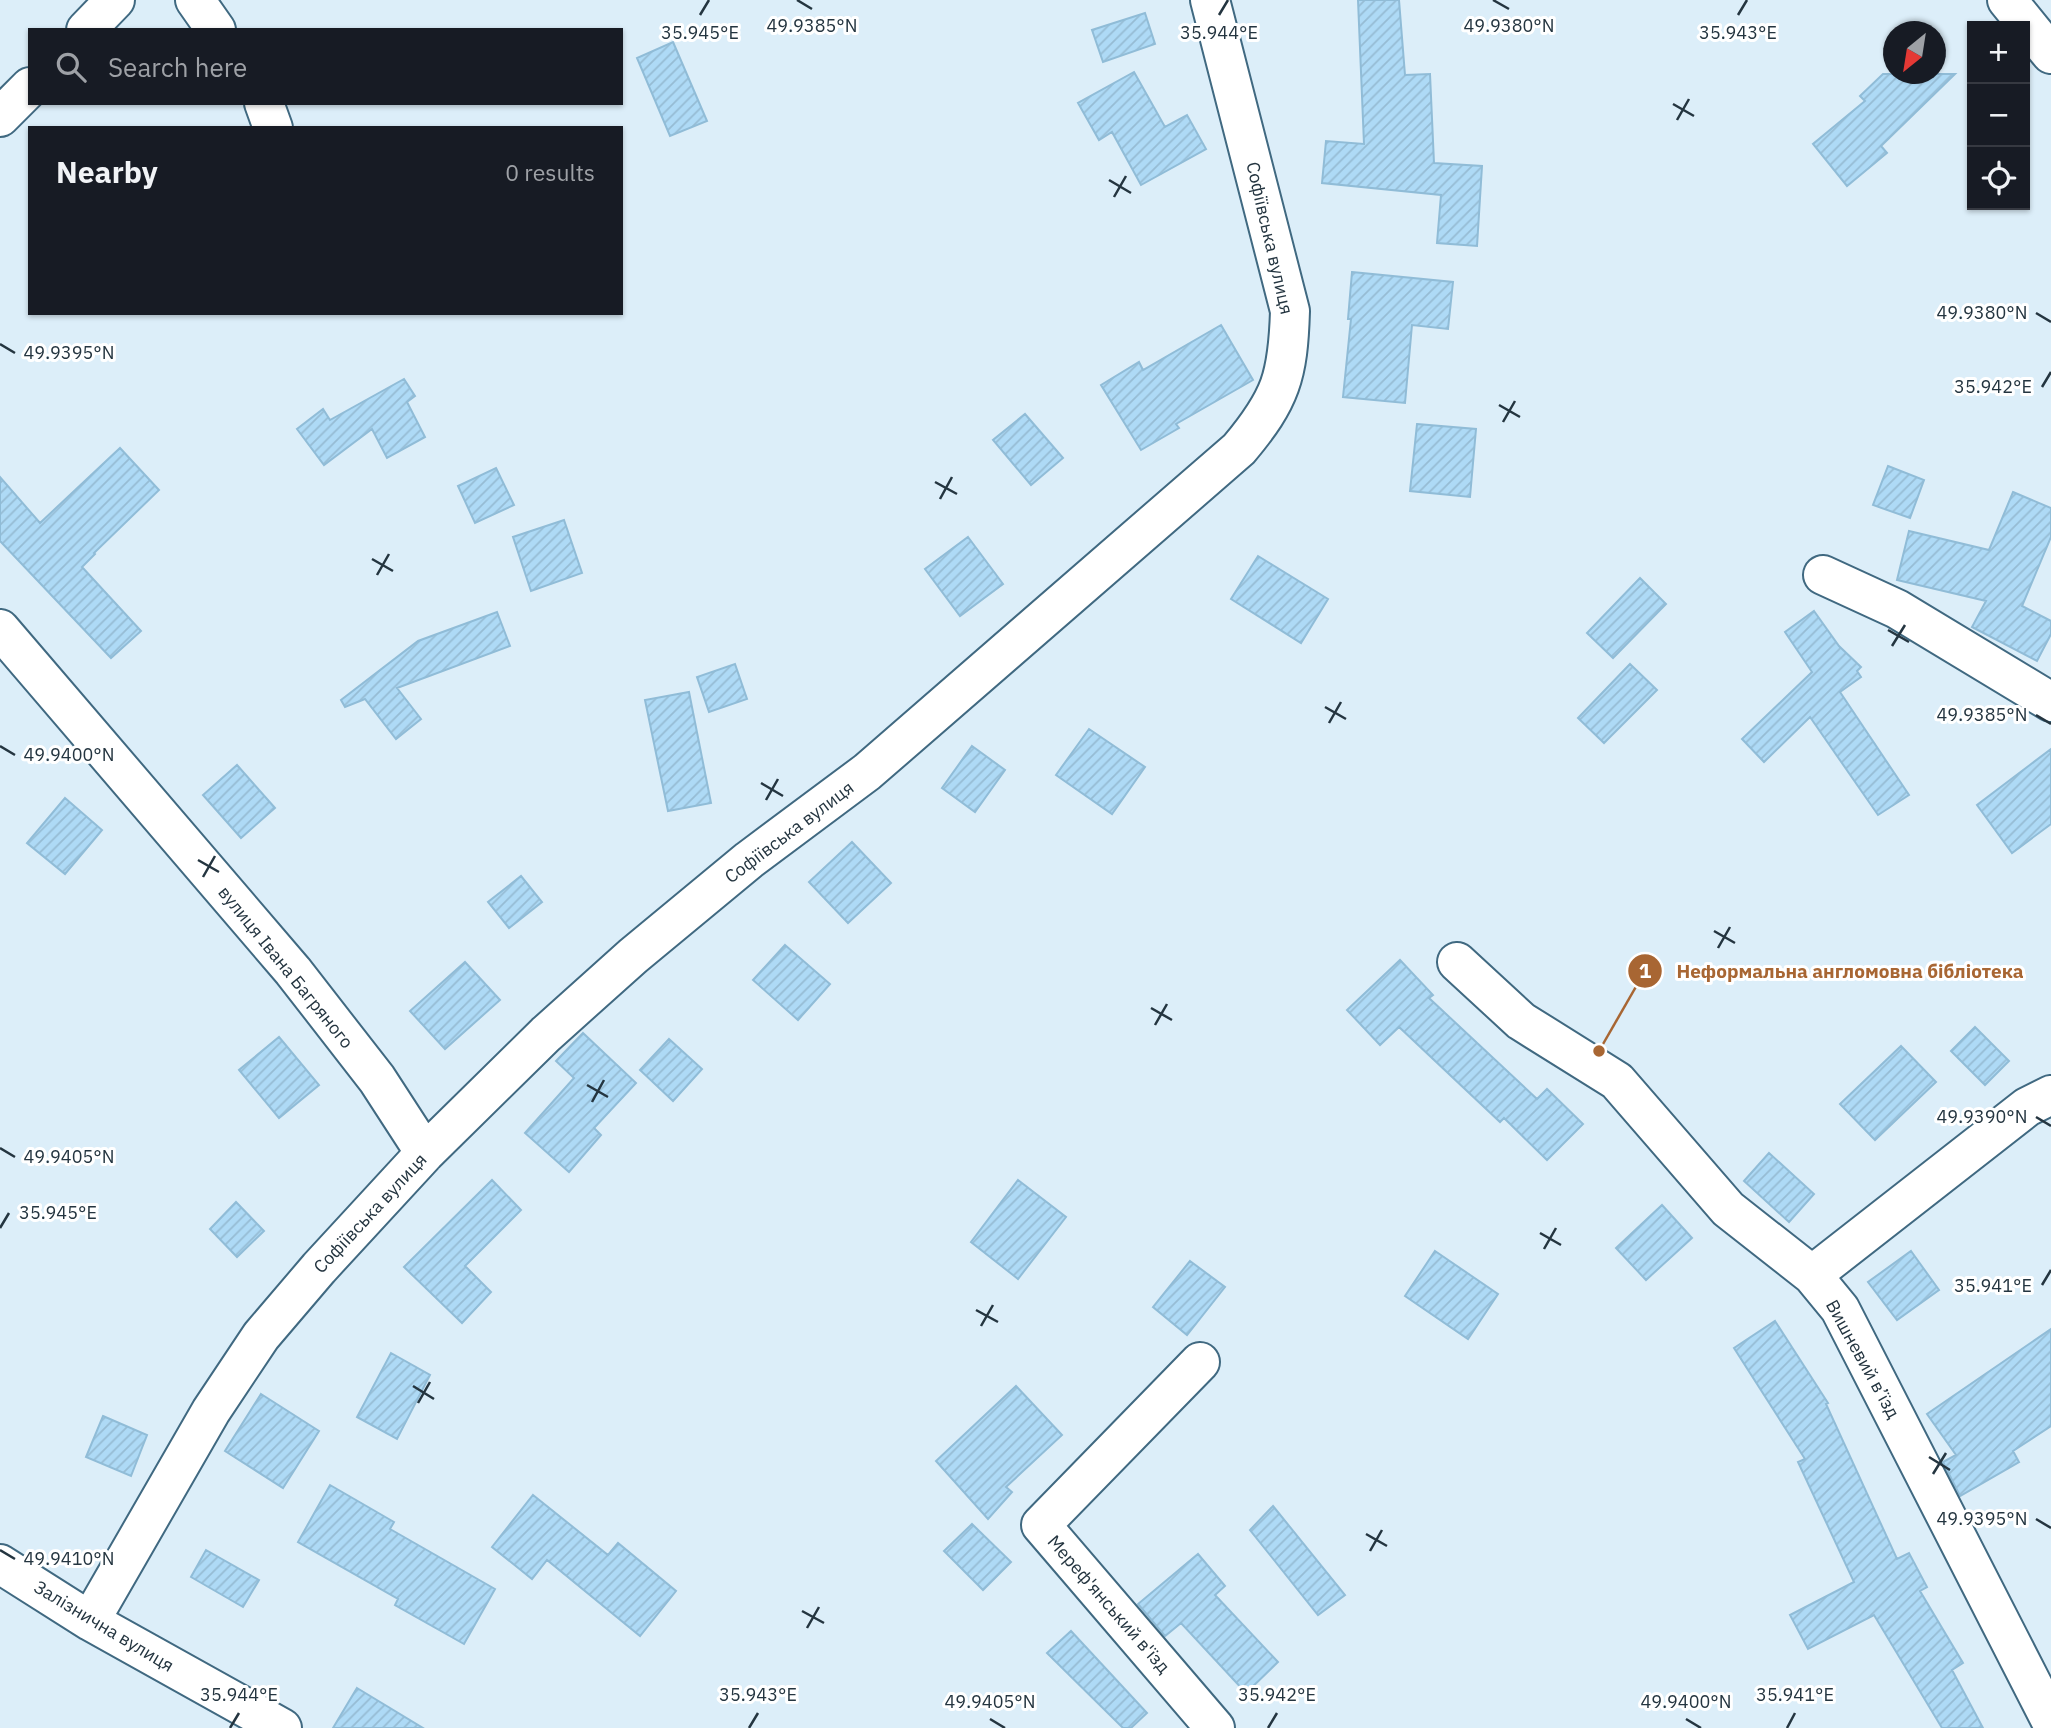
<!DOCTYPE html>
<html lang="en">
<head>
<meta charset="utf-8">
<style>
	body { margin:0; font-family:"IBM Plex Sans",sans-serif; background:#242831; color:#f1f3f6 }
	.controls { position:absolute; right:21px; top:21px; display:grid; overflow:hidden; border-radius:0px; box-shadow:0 2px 5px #0004 }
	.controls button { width:63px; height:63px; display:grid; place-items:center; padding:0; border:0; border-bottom:2px solid #363941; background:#171b24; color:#f1f3f6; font:35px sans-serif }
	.compass { position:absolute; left:1883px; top:21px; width:63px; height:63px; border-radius:50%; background:#171b24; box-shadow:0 2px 5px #0004; rotate:210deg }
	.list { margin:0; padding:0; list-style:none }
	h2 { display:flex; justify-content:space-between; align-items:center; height:91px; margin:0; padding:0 28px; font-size:30px }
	h2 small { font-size:23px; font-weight:400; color:#9ea1a6 }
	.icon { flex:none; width:38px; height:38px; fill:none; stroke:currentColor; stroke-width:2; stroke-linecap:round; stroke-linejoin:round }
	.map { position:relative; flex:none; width:2051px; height:1728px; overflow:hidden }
	.search { position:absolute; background:#171b24; box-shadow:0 2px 5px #0004; left:28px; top:28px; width:595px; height:77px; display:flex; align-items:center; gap:18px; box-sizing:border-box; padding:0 24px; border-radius:0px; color:#9ea1a6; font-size:26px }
	.panel { position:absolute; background:#171b24; box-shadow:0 2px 5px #0004; left:28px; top:126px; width:595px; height:189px; border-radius:0px }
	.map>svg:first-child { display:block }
	.building { fill:url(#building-hatch); stroke:#90bcd7; stroke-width:2 }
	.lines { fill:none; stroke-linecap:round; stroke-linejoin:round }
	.street-casing { stroke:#406981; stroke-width:42 }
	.street { stroke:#fff; stroke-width:38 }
	.ticks { fill:none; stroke:#243540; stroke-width:2.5 }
	.labels { text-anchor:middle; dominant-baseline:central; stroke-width:6; stroke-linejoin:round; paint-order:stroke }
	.street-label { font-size:18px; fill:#243540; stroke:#fff }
	.ticks-label { font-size:18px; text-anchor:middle; fill:#243540; stroke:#fff; stroke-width:6; stroke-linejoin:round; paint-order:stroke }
	.leader { fill:none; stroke:#a86633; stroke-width:2.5 }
	.callout-dot { fill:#a86633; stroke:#fff; stroke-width:2.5 }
	.mark-label { font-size:21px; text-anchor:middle; font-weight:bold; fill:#fff }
	.callout-label { font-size:19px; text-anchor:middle; font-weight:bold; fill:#a86633; stroke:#fff; stroke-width:6; stroke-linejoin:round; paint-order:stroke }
</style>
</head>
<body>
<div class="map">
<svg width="2051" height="1728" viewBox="0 0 2051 1728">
	<defs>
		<pattern id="building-hatch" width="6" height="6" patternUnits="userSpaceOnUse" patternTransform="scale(1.75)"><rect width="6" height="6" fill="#aedaf6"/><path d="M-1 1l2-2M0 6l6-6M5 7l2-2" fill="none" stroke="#96bcd4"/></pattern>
	</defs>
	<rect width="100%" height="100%" fill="#dceef9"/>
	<!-- building -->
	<path class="building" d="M 1358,0 L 1399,0 L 1405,75 L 1430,74 L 1434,163 L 1482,166 L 1477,246 L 1437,243 L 1441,195 L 1322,183 L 1326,141 L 1364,144 Z
		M 1145,13 L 1155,44 L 1103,62 L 1092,30 Z
		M 673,42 L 707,121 L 670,136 L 637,58 Z
		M 1134,72 L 1165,127 L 1187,115 L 1206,149 L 1141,185 L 1112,132 L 1099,140 L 1078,103 Z
		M 1883,74 L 1955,74 L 1881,146 L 1887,153 L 1847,186 L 1813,144 L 1865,101 L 1860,96 Z
		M 1352,272 L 1453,282 L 1448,329 L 1412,325 L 1405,403 L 1343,397 L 1351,319 L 1348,319 Z
		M 1221,325 L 1253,380 L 1176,424 L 1179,428 L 1141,450 L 1101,385 L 1139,362 L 1143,370 Z
		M 404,379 L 415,396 L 407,402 L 425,437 L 387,458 L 372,429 L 324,465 L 297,429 L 323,409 L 330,420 Z
		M 1025,414 L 1063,458 L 1031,485 L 993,440 Z
		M 1417,424 L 1476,429 L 1470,497 L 1410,491 Z
		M 120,448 L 159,490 L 94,553 L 95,554 L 82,567 L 141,631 L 111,658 L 0,541 L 0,477 L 40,523 Z
		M 1888,466 L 1924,480 L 1910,518 L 1873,505 Z
		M 496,468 L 514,505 L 475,523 L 458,486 Z
		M 2013,492 L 2051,508 L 2051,537 L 2022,606 L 2051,621 L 2051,634 L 2037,661 L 1972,627 L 1986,601 L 1897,580 L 1909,531 L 1989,550 Z
		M 564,520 L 582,573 L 531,591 L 513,537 Z
		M 968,537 L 1003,584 L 960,616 L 925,569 Z
		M 1258,556 L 1328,599 L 1301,643 L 1231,599 Z
		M 1640,578 L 1666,604 L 1613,658 L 1587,633 Z
		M 1814,611 L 1839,646 L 1861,667 L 1857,671 L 1861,677 L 1840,692 L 1909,795 L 1878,815 L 1810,717 L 1764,762 L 1742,739 L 1812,672 L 1785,632 Z
		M 497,612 L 510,646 L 397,688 L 421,719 L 396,739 L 365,699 L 345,707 L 341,700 L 418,641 Z
		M 735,664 L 747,699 L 709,712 L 697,677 Z
		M 1630,664 L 1657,690 L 1604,743 L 1578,718 Z
		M 689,692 L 711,803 L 668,811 L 645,700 Z
		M 1089,729 L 1145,767 L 1112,814 L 1056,775 Z
		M 972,746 L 1005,770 L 975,812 L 942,788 Z
		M 2051,749 L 2051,824 L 2012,853 L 1977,805 Z
		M 237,765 L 275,808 L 241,838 L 203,795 Z
		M 65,798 L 102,830 L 65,874 L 27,843 Z
		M 852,842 L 891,883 L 848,923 L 809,882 Z
		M 521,876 L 542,902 L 509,928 L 488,902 Z
		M 785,945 L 830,984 L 798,1020 L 753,980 Z
		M 1400,960 L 1433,995 L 1429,998 L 1537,1099 L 1547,1089 L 1583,1124 L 1547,1160 L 1504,1118 L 1500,1122 L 1399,1027 L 1380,1045 L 1347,1010 Z
		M 465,962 L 500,1000 L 445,1049 L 410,1011 Z
		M 1975,1027 L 2009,1061 L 1985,1085 L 1951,1051 Z
		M 583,1033 L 636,1083 L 594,1128 L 601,1135 L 569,1172 L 525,1133 L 574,1078 L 556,1061 Z
		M 279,1037 L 319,1085 L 279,1118 L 239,1070 Z
		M 669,1039 L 702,1069 L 673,1101 L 640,1070 Z
		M 1901,1046 L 1936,1082 L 1875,1140 L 1840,1104 Z
		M 1769,1153 L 1814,1194 L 1789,1222 L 1744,1181 Z
		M 492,1180 L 521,1210 L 465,1266 L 491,1292 L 462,1323 L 404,1267 Z
		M 1018,1180 L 1066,1217 L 1018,1279 L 971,1242 Z
		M 236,1202 L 264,1231 L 237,1257 L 210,1229 Z
		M 1662,1205 L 1692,1238 L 1646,1280 L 1616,1248 Z
		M 1435,1251 L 1498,1294 L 1468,1339 L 1405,1296 Z
		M 1911,1251 L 1939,1290 L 1897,1320 L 1868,1282 Z
		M 1190,1261 L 1225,1287 L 1187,1335 L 1153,1307 Z
		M 1775,1321 L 1828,1403 L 1826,1404 L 1897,1559 L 1909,1553 L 1927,1587 L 1920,1591 L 1963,1663 L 1952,1670 L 1983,1728 L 1942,1728 L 1874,1615 L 1808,1649 L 1790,1615 L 1854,1582 L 1798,1462 L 1805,1459 L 1734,1348 Z
		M 2051,1329 L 2051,1426 L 2013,1451 L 2019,1462 L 1960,1496 L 1943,1462 L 1956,1455 L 1927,1414 Z
		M 391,1353 L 430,1375 L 397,1439 L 357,1417 Z
		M 1016,1386 L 1062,1435 L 1006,1487 L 1012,1492 L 988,1519 L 936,1461 Z
		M 261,1394 L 319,1431 L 283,1488 L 225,1451 Z
		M 103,1416 L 147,1435 L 131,1476 L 86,1457 Z
		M 330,1485 L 394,1522 L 390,1529 L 495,1589 L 464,1644 L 395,1605 L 398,1599 L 298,1542 Z
		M 533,1495 L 608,1555 L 618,1543 L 676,1591 L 640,1636 L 547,1560 L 532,1579 L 492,1547 Z
		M 1273,1506 L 1345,1595 L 1318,1615 L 1250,1530 Z
		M 972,1524 L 1011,1562 L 983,1590 L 944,1551 Z
		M 206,1550 L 259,1580 L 243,1607 L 191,1577 Z
		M 1198,1554 L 1225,1586 L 1215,1595 L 1278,1662 L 1246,1693 L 1181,1623 L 1165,1636 L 1138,1604 Z
		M 1071,1631 L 1147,1713 L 1131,1728 L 1123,1728 L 1047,1653 Z
		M 357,1688 L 423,1728 L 333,1728 Z"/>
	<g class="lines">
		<defs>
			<path id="street" d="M 195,0 L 216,30
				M 2007,0 L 2051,54
				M 86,30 L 115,0
				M 264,103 L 273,128
				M 0,117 L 30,87
				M 1823,575 L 1897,609 L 2051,702
				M 0,629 L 293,971 L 377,1079 L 425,1153
				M 1457,962 L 1521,1021 L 1617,1081 L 1728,1209 L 1812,1275 L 1840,1309 L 2051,1721
				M 1812,1275 L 2027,1107 L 2051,1095
				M 1200,1362 L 1041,1525 L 1215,1728
				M 0,1564 L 90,1621 L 282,1728
				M 90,1621 L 211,1411 L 261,1336 L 319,1268 L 425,1153 L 546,1034 L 633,956 L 749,860 L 867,772 L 1239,449 C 1281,399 1288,376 1290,311 L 1210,0"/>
		</defs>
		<!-- street casing -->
		<use href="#street" class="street-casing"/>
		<!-- street -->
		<use href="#street" class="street"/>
	</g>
	<!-- ticks -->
	<path class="ticks" d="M 797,0 L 812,9M 1493,0 L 1509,9M 700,15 L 709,0M 1219,15 L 1228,0M 1738,15 L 1747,0M 1673,104 L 1694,116M 1677,120 L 1689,99M 1109,180 L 1131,193M 1114,197 L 1126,176M 2036,313 L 2051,322M 0,344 L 15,353M 2042,387 L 2051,372M 1499,405 L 1520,417M 1503,422 L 1515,401M 935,482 L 957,494M 940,499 L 952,477M 372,559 L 393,571M 377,575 L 389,554M 1888,630 L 1909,642M 1892,646 L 1905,625M 1325,707 L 1346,719M 2036,715 L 2051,724M 1329,723 L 1341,702M 0,746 L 15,755M 761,783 L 783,796M 766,800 L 778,779M 198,860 L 219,872M 203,877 L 215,856M 1714,931 L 1735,943M 1718,948 L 1730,927M 1151,1008 L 1172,1020M 1155,1025 L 1167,1004M 587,1085 L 608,1097M 592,1102 L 604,1080M 2036,1117 L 2051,1126M 0,1148 L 15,1157M 0,1228 L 9,1213M 1540,1233 L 1561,1245M 1544,1249 L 1556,1228M 2042,1285 L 2051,1270M 976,1310 L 998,1322M 981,1326 L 993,1305M 413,1386 L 434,1399M 418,1403 L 430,1382M 1929,1457 L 1950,1470M 1933,1474 L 1946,1453M 2036,1519 L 2051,1528M 1366,1534 L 1387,1546M 0,1550 L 15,1559M 1370,1551 L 1382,1530M 802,1611 L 824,1623M 807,1628 L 819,1607M 990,1719 L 1005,1728M 1686,1719 L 1701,1728M 230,1728 L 239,1713M 749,1728 L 758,1713M 1268,1728 L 1277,1713M 1787,1728 L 1795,1713"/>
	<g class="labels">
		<!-- street labels -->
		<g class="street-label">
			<text transform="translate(1270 238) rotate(77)">Софіївська вулиця</text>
			<text transform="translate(789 832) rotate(-37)">Софіївська вулиця</text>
			<text transform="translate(286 967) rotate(51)">вулиця Івана Багряного</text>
			<text transform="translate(370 1213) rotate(-47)">Софіївська вулиця</text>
			<text transform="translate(1863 1359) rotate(61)">Вишневий в’їзд</text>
			<text transform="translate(1109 1604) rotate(49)">Мереф'янський в'їзд</text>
			<text transform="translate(104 1626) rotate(31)">Залізнична вулиця</text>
		</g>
	</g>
	<g class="ticks-label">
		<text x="812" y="32">49.9385°N</text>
		<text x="1509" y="32">49.9380°N</text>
		<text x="700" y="39">35.945°E</text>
		<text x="1219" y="39">35.944°E</text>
		<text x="1738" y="39">35.943°E</text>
		<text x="1982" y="319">49.9380°N</text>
		<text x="69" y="359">49.9395°N</text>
		<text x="1993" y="393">35.942°E</text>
		<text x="1982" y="721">49.9385°N</text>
		<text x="69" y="761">49.9400°N</text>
		<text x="1982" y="1123">49.9390°N</text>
		<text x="69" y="1163">49.9405°N</text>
		<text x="58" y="1219">35.945°E</text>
		<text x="1993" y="1292">35.941°E</text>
		<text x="1982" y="1525">49.9395°N</text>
		<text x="69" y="1565">49.9410°N</text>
		<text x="239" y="1701">35.944°E</text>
		<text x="758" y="1701">35.943°E</text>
		<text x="1277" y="1701">35.942°E</text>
		<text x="1795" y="1701">35.941°E</text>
		<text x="990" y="1708">49.9405°N</text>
		<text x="1686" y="1708">49.9400°N</text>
	</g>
	<!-- callouts -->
	<path class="leader" d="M1599 1051L1645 971"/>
	<g class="callout-dot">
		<circle cx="1599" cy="1051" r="7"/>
		<circle cx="1645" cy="971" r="18"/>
	</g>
	<g class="mark-label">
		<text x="1645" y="978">1</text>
	</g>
	<g class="callout-label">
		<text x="1850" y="978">Неформальна англомовна бібліотека</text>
	</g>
</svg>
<div class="controls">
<button>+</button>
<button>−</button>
<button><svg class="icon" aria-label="locate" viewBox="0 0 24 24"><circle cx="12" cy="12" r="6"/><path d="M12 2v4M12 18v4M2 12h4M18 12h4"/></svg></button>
</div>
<svg class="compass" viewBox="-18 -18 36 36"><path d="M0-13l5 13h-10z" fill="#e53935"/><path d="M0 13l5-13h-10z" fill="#9ea1a6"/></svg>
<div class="search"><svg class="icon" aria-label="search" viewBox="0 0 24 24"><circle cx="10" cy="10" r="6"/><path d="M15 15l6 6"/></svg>Search here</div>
<section class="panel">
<h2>Nearby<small>0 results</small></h2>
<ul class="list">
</ul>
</section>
</div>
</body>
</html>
